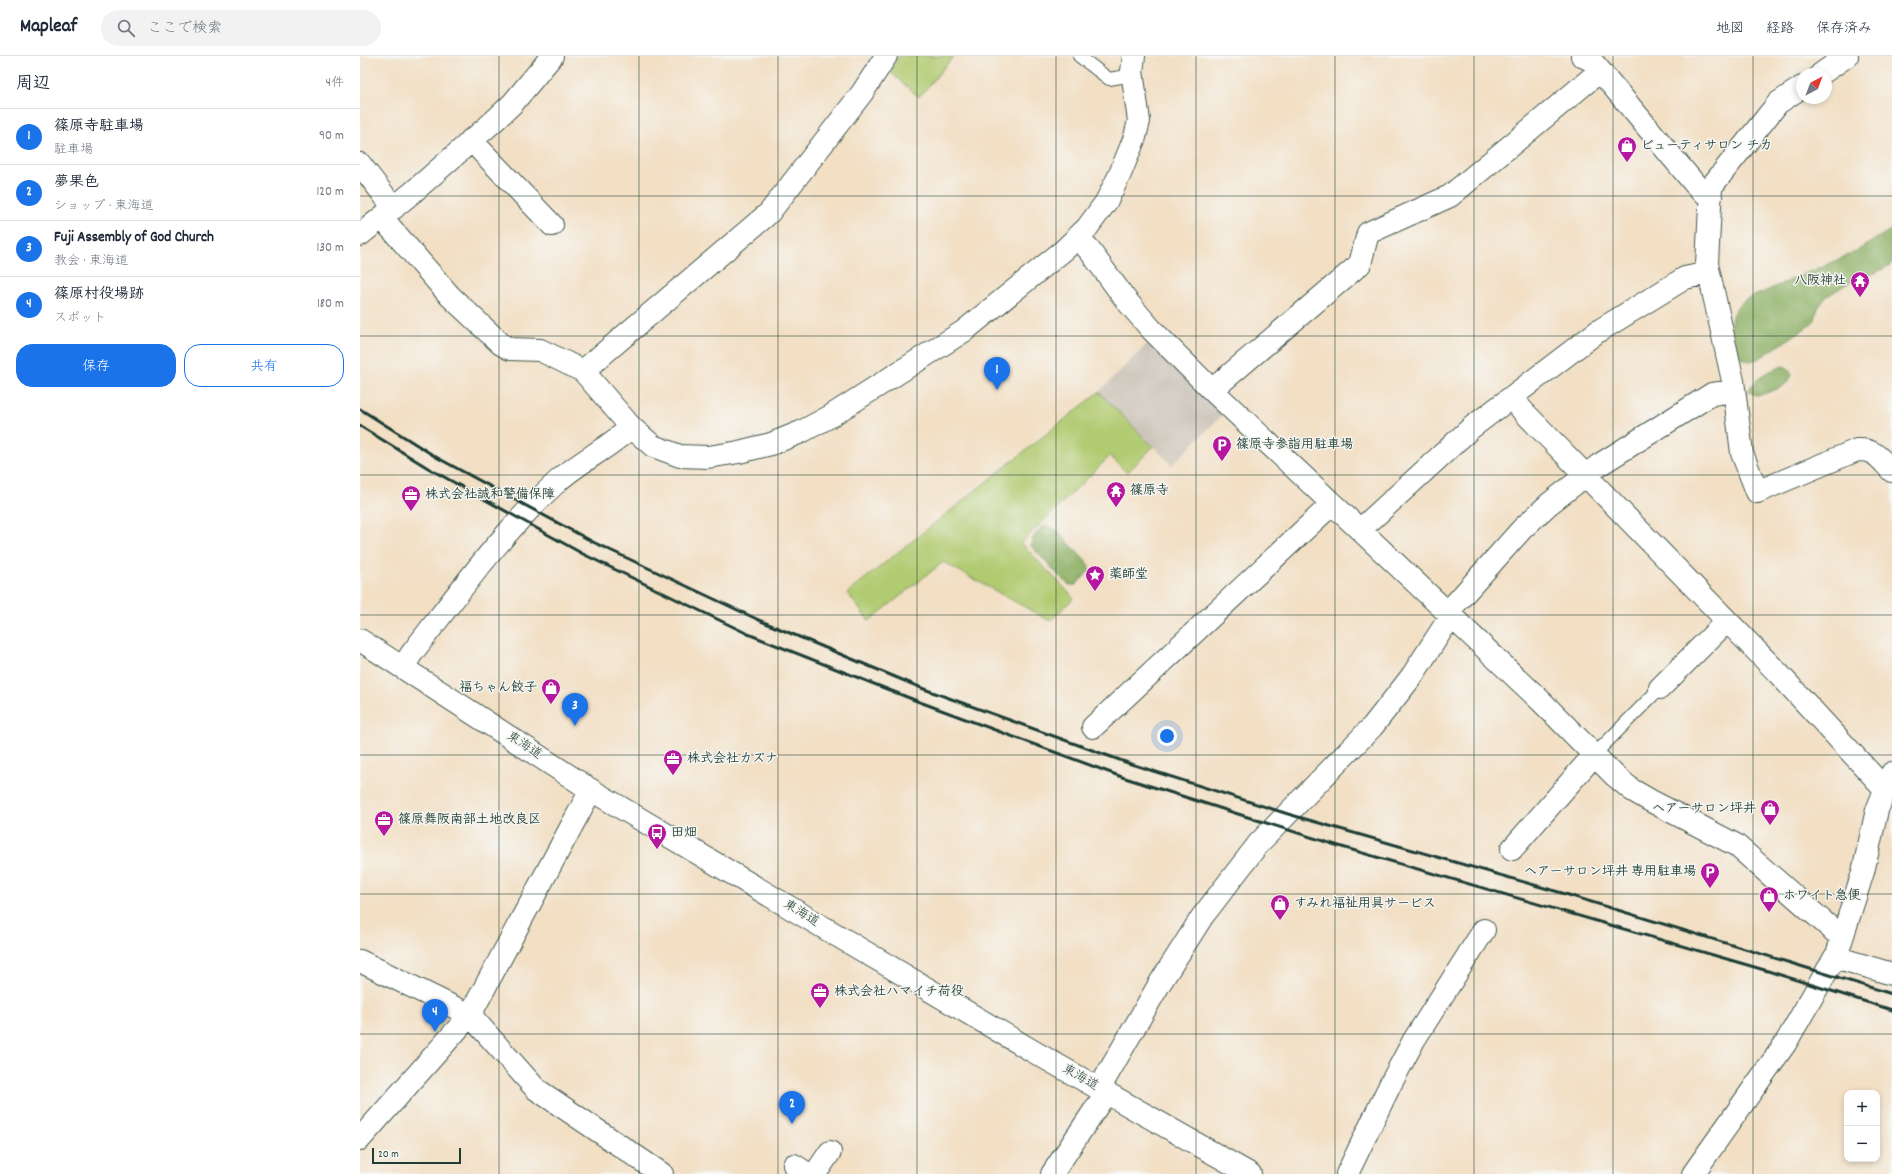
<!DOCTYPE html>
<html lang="ja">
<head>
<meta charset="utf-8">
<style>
	body { margin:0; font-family:Dekko,"Klee One",sans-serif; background:#f2f2f3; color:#1f2937 }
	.controls { position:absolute; right:12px; bottom:12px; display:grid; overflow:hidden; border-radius:8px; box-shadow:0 2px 6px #0003 }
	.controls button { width:36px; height:36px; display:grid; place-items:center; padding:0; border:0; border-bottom:1px solid #e0e1e3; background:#fff; color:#1f2937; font:20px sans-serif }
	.compass { position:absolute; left:1436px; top:12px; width:36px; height:36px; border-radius:50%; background:#fff; box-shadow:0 2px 6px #0003; rotate:42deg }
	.scale { position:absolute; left:12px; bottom:10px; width:89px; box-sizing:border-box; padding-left:4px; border:2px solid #1f3d34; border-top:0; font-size:11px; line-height:14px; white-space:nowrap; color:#1f3d34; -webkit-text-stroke:3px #f6f6f2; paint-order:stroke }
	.you { position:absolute; left:807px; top:680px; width:14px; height:14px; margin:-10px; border:3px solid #fff; border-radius:50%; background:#1a73e8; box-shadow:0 0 0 6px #1a73e833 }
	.badge { display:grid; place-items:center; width:26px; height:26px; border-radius:50%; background:#1a73e8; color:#fff; font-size:13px; font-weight:700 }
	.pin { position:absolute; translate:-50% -33px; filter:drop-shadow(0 1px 2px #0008) }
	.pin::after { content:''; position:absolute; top:21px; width:14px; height:12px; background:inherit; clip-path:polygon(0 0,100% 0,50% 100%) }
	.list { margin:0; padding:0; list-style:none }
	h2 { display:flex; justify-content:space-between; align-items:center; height:52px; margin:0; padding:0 16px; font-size:17px }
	h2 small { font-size:13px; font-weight:400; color:#747a83 }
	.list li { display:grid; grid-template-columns:26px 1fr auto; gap:12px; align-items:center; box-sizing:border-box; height:56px; padding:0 16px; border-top:1px solid #e0e1e3 }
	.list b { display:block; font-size:15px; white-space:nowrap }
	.list p { margin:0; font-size:13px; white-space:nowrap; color:#747a83 }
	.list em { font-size:13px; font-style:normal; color:#747a83 }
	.actions { display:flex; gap:8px; padding:12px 16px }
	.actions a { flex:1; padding:9px 0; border:1px solid #1a73e8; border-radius:16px; text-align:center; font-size:14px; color:#1a73e8 }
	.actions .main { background:#1a73e8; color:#fff }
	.icon { flex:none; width:22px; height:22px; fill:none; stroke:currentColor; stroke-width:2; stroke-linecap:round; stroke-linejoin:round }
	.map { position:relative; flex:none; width:1532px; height:1118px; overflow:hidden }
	header { display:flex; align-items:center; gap:24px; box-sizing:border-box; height:56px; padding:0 20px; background:#fff; border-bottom:1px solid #e0e1e3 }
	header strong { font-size:19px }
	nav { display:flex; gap:22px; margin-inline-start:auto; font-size:14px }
	.search { width:280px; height:36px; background:#f2f2f3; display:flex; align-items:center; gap:10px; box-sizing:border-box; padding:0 14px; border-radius:22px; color:#747a83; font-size:15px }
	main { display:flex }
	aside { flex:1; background:#fff }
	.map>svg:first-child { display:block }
	.industrial { fill:#cbc3b8 }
	.green { fill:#b1cb71; stroke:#688452 }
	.forest { fill:#8caf63; stroke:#56764c }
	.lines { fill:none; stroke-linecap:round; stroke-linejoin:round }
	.lane-casing { stroke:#3f554a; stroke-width:14 }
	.street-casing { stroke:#3f554a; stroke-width:24 }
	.secondary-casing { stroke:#3f554a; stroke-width:24 }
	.lane { stroke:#fff; stroke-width:12 }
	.street { stroke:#fff; stroke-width:22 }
	.secondary { stroke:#fff; stroke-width:22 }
	.rail { stroke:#1f3d34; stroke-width:3 }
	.grid { fill:none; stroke:#1f3d34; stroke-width:1; stroke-opacity:0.55 }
	.labels { text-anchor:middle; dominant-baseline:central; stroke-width:3; stroke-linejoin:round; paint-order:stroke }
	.poi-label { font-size:13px; font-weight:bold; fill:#1f3d34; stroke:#f6f6f2; text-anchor:start }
	.street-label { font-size:13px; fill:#1f3d34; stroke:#f6f6f2 }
</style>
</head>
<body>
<header>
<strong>Mapleaf</strong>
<div class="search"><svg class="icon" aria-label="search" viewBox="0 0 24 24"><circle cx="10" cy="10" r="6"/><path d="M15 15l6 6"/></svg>ここで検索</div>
<nav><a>地図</a><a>経路</a><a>保存済み</a></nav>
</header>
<main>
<aside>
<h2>周辺<small>4件</small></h2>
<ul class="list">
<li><span class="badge">1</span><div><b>篠原寺駐車場</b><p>駐車場</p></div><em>90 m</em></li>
<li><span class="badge">2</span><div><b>夢果色</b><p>ショップ · 東海道</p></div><em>120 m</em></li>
<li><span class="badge">3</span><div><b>Fuji Assembly of God Church</b><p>教会 · 東海道</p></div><em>130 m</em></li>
<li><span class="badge">4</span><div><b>篠原村役場跡</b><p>スポット</p></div><em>180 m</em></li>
</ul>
<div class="actions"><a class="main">保存</a><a>共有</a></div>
</aside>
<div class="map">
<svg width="1532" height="1118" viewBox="0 0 1532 1118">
	<rect width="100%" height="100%" fill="#f6f6f2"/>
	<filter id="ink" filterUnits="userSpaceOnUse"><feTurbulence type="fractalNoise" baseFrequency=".025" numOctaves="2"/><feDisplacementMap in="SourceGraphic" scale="8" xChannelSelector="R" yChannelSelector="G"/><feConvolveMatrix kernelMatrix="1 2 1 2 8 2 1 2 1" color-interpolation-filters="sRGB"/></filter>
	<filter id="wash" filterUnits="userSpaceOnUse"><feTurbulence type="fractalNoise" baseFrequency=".012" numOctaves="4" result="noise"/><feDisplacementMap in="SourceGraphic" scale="16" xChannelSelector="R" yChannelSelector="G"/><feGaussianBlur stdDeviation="0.9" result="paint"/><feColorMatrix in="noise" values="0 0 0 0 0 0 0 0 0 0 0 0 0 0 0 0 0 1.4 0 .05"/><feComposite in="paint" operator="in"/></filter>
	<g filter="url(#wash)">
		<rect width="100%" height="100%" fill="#f2dfc4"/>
		<!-- industrial -->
		<path class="industrial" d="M 790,285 L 864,357 L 812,409 L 739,336 Z"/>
		<!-- green -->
		<path class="green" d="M 539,0 L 594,0 L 559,41 L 530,16 Z
			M 739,336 L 793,391 L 767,417 L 750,400 L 661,487 L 714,542 L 690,565 L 583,506 L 509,565 L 487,537 Z"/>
		<!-- forest -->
		<path class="forest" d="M 1532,173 L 1532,208 L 1513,218 L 1501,219 L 1466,241 L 1458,252 L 1455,264 L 1449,270 L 1398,303 L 1390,305 L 1381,302 C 1371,282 1363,258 1385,244 L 1495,196 Z
			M 1424,310 L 1429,313 L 1432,318 C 1429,332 1410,335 1398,340 L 1391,337 L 1389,334 C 1393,324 1413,312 1424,310 Z
			M 685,470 L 696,473 L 729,509 L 730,514 L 716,529 L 710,529 L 704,525 L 671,490 C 671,481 678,475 685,470 Z"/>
	</g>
	<g filter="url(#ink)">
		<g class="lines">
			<defs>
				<path id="lane" d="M 719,0 L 749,23 L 773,19
					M 1234,699 L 1300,632"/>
				<path id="street" d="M 1222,0 L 1231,4 L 1339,133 L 1351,141
					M 1461,18 L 1487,0
					M 1442,31 L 1418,47 L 1351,131 L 1347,208 L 1373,325 L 1382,397 L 1397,436 L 1497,394 C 1515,393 1520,403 1532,415
					M 111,84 L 192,169
					M 0,108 L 34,152
					M 22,162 L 90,240 L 141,288 L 150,293 L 180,294 L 223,315 L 271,371 L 293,390 L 320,400 L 348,401 L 379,396 L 411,388 L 441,376 L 469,361 L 604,275 L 704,194 L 727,172 L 746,146 L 760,118 L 775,81 L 779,65 L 772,15 L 774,0
					M 0,179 L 53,136 L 134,65 L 153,47 L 192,0
					M 717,181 L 730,195 L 766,244 L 791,273 L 852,334 L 1182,646 L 1254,719 L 1272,734 L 1291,745 L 1376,789 L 1482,882
					M 223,315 L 409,157 L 502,37 L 526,0
					M 852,334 L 1000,208 L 1008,177 L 1090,140 L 1240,15
					M 1152,341 L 1162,354 L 1418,617 L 1525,733
					M 1000,474 L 1111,372 L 1237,276 L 1325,222 L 1348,217
					M 1087,557 L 1162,473 L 1189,448 L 1239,409 L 1352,338 L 1374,335
					M 43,611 L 52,597 C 98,538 142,476 198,425 C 220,405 249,392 271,371
					M 1300,632 L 1367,565
					M 733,671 L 972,448
					M 1152,793 L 1234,699
					M 1478,895 L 1503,816 L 1517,754 L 1532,717
					M 0,905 L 110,959 L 176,1033 L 302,1118
					M 739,1033 L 800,927 L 842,861 L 899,787 L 1012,671 L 1052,620 L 1083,572 L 1093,562
					M 0,1083 L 110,959 L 231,734
					M 434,1109 L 448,1118
					M 455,1118 L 470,1096
					M 692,1118 L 746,1037
					M 987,1118 L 1030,1029 L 1054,984 L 1124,874
					M 1333,1118 L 1425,988 L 1475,901 L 1532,918"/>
				<path id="secondary" d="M 0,584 L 231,734 L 676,997 L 890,1118"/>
			</defs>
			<!-- lane casing -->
			<use href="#lane" class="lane-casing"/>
			<!-- street casing -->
			<use href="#street" class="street-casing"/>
			<!-- secondary casing -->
			<use href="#secondary" class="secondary-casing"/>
			<!-- lane -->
			<use href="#lane" class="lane"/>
			<!-- street -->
			<use href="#street" class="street"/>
			<!-- secondary -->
			<use href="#secondary" class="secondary"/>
			<!-- rail -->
			<path class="rail" d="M 0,353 L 76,401 L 235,487 L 401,565 L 564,633 L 768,707 L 928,758 L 1202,837 L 1532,938
				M 0,370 L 68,412 L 223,498 L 388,578 L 557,645 L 762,721 L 982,791 L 1408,915 L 1532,954"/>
		</g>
	</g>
	<!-- grid -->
	<path class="grid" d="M 139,0 L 139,1118M 279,0 L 279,1118M 418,0 L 418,1118M 557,0 L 557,1118M 696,0 L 696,1118M 836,0 L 836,1118M 975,0 L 975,1118M 1114,0 L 1114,1118M 1253,0 L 1253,1118M 1393,0 L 1393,1118M 0,140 L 1532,140M 0,280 L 1532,280M 0,419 L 1532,419M 0,559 L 1532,559M 0,699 L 1532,699M 0,838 L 1532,838M 0,978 L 1532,978"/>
	<!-- icons -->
	<defs>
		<symbol id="shop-pin" viewBox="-11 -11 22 30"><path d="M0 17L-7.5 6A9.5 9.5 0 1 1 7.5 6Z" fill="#b5179e" stroke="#f6f6f2"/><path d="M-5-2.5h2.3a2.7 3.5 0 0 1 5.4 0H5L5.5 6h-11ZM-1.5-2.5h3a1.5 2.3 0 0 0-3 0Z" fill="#fff"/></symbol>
		<symbol id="temple-pin" viewBox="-11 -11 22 30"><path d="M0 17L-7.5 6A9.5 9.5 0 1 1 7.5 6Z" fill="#b5179e" stroke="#f6f6f2"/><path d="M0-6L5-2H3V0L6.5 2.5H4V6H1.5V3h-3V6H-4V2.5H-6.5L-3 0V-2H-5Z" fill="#fff"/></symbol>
		<symbol id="parking-pin" viewBox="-11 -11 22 30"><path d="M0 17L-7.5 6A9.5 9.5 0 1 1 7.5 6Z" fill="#b5179e" stroke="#f6f6f2"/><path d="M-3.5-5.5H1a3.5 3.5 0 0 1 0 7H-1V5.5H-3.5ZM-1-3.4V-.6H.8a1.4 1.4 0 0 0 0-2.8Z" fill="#fff"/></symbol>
		<symbol id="office-pin" viewBox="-11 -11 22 30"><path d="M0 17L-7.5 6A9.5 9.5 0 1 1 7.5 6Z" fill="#b5179e" stroke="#f6f6f2"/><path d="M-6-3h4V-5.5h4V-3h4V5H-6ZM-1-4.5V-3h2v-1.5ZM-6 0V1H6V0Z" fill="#fff"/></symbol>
		<symbol id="sight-pin" viewBox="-11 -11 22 30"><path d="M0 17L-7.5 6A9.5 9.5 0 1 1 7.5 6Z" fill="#b5179e" stroke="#f6f6f2"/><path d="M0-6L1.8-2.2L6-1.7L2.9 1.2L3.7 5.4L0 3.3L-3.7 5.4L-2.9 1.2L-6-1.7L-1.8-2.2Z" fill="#fff"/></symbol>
		<symbol id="bus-pin" viewBox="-11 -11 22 30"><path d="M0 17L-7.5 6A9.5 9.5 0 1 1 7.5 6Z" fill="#b5179e" stroke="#f6f6f2"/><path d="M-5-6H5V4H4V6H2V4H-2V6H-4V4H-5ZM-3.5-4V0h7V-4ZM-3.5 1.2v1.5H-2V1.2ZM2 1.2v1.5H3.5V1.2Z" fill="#fff"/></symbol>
	</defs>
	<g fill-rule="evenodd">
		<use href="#shop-pin" x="1256" y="79" width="22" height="30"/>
		<use href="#temple-pin" x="1489" y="214" width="22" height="30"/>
		<use href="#parking-pin" x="851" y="378" width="22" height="30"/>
		<use href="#temple-pin" x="745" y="424" width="22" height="30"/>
		<use href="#office-pin" x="40" y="428" width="22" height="30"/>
		<use href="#sight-pin" x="724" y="508" width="22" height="30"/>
		<use href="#shop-pin" x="180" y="621" width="22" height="30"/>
		<use href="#office-pin" x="302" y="692" width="22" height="30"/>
		<use href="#shop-pin" x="1399" y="742" width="22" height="30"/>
		<use href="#office-pin" x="13" y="753" width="22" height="30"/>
		<use href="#bus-pin" x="286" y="766" width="22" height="30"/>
		<use href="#parking-pin" x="1339" y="805" width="22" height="30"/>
		<use href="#shop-pin" x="1398" y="829" width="22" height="30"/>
		<use href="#shop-pin" x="909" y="837" width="22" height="30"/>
		<use href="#office-pin" x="449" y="925" width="22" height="30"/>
	</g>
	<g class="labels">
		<!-- poi labels -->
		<g class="poi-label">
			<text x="1281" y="90">ビューティサロン チカ</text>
			<text x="1486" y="225" text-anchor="end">八阪神社</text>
			<text x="876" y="389">篠原寺参詣用駐車場</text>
			<text x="770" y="435">篠原寺</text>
			<text x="65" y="439">株式会社誠和警備保障</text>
			<text x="749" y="519">薬師堂</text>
			<text x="177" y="632" text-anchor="end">福ちゃん餃子</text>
			<text x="327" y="703">株式会社カズナ</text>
			<text x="1396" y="753" text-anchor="end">ヘアーサロン坪井</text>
			<text x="38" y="764">篠原舞阪南部土地改良区</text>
			<text x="311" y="777">田畑</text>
			<text x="1336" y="816" text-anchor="end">ヘアーサロン坪井 専用駐車場</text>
			<text x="1423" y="840">ホワイト急便</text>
			<text x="934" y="848">すみれ福祉用具サービス</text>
			<text x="474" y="936">株式会社ハマイチ荷役</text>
		</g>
		<!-- street labels -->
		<g class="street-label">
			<text transform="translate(164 690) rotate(33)">東海道</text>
			<text transform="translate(441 858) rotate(31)">東海道</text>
			<text transform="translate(720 1022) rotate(30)">東海道</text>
		</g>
	</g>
</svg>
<div class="controls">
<button>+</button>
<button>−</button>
</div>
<svg class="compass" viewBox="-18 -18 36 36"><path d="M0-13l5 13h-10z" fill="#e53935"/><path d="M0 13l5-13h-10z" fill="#747a83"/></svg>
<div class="scale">20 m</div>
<div class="you"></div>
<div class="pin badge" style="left:637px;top:334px">1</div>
<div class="pin badge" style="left:432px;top:1068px">2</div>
<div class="pin badge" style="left:215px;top:670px">3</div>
<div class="pin badge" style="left:75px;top:976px">4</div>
</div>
</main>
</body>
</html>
